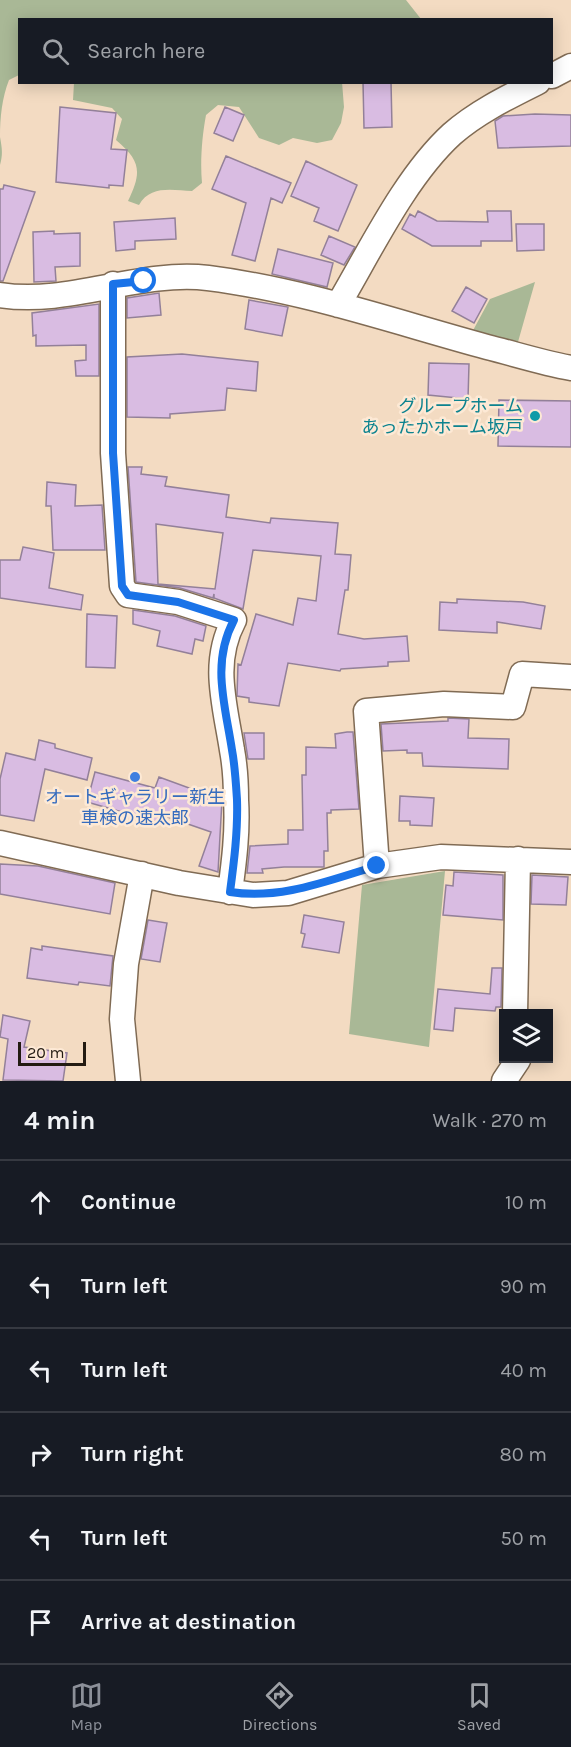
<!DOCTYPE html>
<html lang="en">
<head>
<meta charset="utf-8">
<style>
	body { margin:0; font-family:Karla,"Noto Sans JP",sans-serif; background:#242831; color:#f1f3f6 }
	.controls { position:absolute; right:18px; bottom:18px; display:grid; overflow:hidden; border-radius:0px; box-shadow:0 3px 15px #0003 }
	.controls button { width:54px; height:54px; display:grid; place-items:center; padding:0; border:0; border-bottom:2px solid #363941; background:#171b24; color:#f1f3f6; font:30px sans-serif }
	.scale { position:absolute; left:18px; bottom:15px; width:68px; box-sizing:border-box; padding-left:6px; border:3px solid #231b12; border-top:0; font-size:16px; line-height:21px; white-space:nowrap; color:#231b12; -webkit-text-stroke:4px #fde9d5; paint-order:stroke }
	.stop { position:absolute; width:18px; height:18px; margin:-14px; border:4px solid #1a73e8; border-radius:50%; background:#fff }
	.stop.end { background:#1a73e8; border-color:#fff; box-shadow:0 2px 6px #0008 }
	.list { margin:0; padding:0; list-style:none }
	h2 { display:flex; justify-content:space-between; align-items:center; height:78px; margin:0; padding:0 24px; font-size:26px }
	h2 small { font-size:20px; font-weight:400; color:#9ea1a6 }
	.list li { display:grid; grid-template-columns:39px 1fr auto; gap:18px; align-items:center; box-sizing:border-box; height:84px; padding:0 24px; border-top:2px solid #363941 }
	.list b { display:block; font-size:22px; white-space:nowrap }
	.list em { font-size:20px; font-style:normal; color:#9ea1a6 }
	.icon { flex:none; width:33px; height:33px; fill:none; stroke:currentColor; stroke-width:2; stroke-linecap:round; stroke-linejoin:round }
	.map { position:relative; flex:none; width:571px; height:1081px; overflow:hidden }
	.search { position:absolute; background:#171b24; box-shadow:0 3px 15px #0003; left:18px; right:18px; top:18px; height:66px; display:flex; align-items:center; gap:15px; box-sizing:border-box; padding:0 21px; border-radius:0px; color:#9ea1a6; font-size:22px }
	.sheet { height:582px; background:#171b24 }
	nav { display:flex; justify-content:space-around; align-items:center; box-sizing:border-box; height:84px; border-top:2px solid #363941; background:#171b24; font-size:16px; color:#9ea1a6 }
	nav a { display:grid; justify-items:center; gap:3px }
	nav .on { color:#8c9099 }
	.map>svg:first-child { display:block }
	.green { fill:#a9b896 }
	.building { fill:#d9bce2; stroke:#938099; stroke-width:1.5; fill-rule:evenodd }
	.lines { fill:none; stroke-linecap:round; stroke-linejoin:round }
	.street-casing { stroke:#806b54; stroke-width:27 }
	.street { stroke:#fff; stroke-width:24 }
	.route { stroke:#1a73e8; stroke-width:8 }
	.culture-dot { fill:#0f9aa8; stroke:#fde9d5; stroke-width:2 }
	.shop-dot { fill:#3f7fe0; stroke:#fde9d5; stroke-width:2 }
	.labels { text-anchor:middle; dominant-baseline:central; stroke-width:5; stroke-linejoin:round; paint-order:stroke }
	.culture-label { font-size:18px; fill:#0d838f; stroke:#fde9d5; text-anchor:end }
	.shop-label { font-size:18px; fill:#366cbe; stroke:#fde9d5 }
</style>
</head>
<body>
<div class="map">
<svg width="571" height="1081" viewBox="0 0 571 1081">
	<rect width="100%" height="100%" fill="#f3dbc2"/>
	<!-- green -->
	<path class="green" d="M 0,0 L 406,0 L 421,19 L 20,20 L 19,75 L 9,80 C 2,98 0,117 0,137 C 2,148 3,154 0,165 Z
		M 342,82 L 344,107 L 341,123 L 332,140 L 317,143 L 293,138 L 279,145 L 259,138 L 239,107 L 218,105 L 206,115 C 202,136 200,162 202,183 L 192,191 C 172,190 150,185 139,205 L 128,201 C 142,172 141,161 116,140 L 122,119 L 112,108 L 73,100 L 74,83 Z
		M 535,282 L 516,349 L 470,336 L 490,299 Z
		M 445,871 L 429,1047 L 349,1034 L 362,885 Z"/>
	<!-- building -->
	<path class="building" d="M 363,82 L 391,82 L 392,127 L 364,128 Z
		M 60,107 L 116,113 L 111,149 L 127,150 L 123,186 L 109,185 L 109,188 L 56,182 Z
		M 225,107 L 244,115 L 233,141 L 214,133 Z
		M 535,114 L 571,115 L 571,146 L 498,148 L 495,121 L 503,116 Z
		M 226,156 L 291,183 L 282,203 L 271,198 L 255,261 L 232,255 L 246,203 L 212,189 Z
		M 306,161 L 357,185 L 338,231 L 314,221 L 319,208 L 291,196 Z
		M 4,185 L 35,192 L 3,281 L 0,281 L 0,189 L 3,189 Z
		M 418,211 L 437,221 L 488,222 L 487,211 L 511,211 L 512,241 L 481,241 L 481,246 L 432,246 L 402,229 L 410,214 L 415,217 Z
		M 175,218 L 176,239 L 135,241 L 135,249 L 116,251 L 114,222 Z
		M 516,224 L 544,224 L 544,250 L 517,251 Z
		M 54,231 L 54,234 L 80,233 L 80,266 L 55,267 L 56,281 L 34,282 L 33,232 Z
		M 329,236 L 355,247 L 344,265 L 321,255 Z
		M 278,249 L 333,263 L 327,287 L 272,274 Z
		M 466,287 L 487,299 L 474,323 L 452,311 Z
		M 159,293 L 161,315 L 127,318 L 127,298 Z
		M 249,300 L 288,307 L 282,336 L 245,329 Z
		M 99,304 L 99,376 L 76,376 L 75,361 L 86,360 L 86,345 L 36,346 L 36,335 L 33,336 L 32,313 Z
		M 182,354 L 258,362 L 256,391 L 227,388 L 225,410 L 170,414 L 170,418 L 127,417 L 127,357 Z
		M 429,363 L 469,364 L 468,399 L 428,395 Z
		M 499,400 L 571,401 L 571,447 L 498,446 Z
		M 128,467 L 142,467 L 141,474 L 167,477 L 165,486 L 229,495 L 226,517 L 270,523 L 271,518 L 338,523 L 335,554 L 351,555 L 348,590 L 345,590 L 338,634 L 364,639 L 407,636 L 409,661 L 388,662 L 388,666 L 341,669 L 340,671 L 288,663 L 279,706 L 249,702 L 249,698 L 237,696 L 238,664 L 241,665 L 256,614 L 293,625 L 298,598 L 316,601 L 321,556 L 253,550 L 243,609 L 214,598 L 214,594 L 213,598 L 180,588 L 136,582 ZM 156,524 L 223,533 L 215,589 L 158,584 Z
		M 47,482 L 76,485 L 75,506 L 102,505 L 105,550 L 53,550 L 51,506 L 46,506 Z
		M 23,547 L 54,553 L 49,588 L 83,595 L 81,610 L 0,598 L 0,560 L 20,560 Z
		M 457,599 L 523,602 L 545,606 L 541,629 L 497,622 L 497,633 L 439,630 L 440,602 L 457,603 Z
		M 133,610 L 175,616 L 206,626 L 203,641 L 195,639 L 192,654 L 157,646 L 160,631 L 133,624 Z
		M 87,614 L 117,616 L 115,668 L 86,667 Z
		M 448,718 L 469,719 L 468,738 L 509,739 L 508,769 L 423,766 L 422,753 L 407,753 L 407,750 L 383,751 L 381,724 L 448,721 Z
		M 347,732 L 353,732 L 359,809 L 331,810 L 331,813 L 327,813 L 328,851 L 324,851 L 324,867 L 284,867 L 262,869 L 263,873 L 247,873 L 250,846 L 288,844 L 288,830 L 303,830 L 302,775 L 306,775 L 306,747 L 336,748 L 335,734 Z
		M 244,733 L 264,733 L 264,759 L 248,759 Z
		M 39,740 L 55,744 L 55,748 L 92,758 L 87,780 L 45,769 L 34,821 L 0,815 L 0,779 L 6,753 L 35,760 Z
		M 95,772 L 155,788 L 159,777 L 222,800 L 218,872 L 199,866 L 211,832 L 159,814 L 157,822 L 87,802 Z
		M 400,796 L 434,798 L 432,826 L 410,825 L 410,821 L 399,821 Z
		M 0,864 L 38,866 L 115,883 L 110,914 L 0,894 Z
		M 454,872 L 503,875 L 503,920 L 443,915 L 446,885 L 453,886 Z
		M 532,875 L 568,877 L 566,905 L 531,904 Z
		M 304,915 L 344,922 L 339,953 L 302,947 L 305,934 L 301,933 Z
		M 148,920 L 167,923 L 160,962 L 141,959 Z
		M 42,946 L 113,956 L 110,986 L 79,982 L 78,985 L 27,978 L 31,948 L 42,950 Z
		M 492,968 L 502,968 L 501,1007 L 496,1007 L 495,1011 L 455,1008 L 453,1031 L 434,1029 L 438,989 L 490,994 Z
		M 3,1015 L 30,1021 L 24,1047 L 67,1053 L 63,1081 L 3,1080 L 8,1039 L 0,1037 Z"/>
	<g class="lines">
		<defs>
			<path id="street" d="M 552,76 L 571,66
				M 113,284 L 113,453 L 122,586 L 128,595 L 178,602 L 234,620 C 211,663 225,704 232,750 C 235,766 236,784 236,800 C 238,831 234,862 230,892
				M 0,295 C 69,306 138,270 208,278 C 303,290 395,322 487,347 C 515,354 543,363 571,368
				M 338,305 C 370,251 405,177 452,134 C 477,112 508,97 538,82
				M 0,843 L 179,883 L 253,895 L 288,893 L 377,866 L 441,857 L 571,862
				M 377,866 L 366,711 L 444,704 L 513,707 L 522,674 L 571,677
				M 515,1014 L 518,859
				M 128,1081 L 122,1019 L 126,964 L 142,874
				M 504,1081 L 518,1060"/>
		</defs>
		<!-- street casing -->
		<use href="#street" class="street-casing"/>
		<!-- street -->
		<use href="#street" class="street"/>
	</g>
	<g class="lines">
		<!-- route -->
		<path class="route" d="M 144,281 L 113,284 L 113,453 L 122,586 L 128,595 L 178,602 L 234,620 C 211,663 225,704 232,750 C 235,766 236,784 237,800 C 238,831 234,862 230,892 C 282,900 329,880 377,866"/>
	</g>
	<!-- markers -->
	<circle class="culture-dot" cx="535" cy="416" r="6"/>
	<circle class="shop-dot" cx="135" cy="777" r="6"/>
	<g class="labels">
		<!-- culture labels -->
		<g class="culture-label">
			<text x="523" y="406">グループホーム<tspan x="523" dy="21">あったかホーム坂戸</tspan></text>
		</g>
		<!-- shop labels -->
		<g class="shop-label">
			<text x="135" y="797">オートギャラリー新生<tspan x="135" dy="21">車検の速太郎</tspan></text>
		</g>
	</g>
</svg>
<div class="controls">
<button><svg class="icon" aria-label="layers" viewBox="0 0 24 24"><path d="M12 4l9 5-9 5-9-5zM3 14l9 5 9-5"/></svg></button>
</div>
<div class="scale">20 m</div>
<div class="stop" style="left:144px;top:281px"></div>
<div class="stop end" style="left:377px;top:866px"></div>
<div class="search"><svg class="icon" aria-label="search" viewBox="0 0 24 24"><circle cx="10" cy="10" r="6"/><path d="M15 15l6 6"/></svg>Search here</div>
</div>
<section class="sheet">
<h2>4 min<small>Walk · 270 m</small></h2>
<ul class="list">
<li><svg class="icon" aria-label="ahead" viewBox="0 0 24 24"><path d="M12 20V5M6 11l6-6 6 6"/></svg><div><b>Continue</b></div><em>10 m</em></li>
<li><svg class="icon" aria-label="left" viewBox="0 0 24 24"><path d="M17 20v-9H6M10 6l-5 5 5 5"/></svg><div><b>Turn left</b></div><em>90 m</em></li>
<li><svg class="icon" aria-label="left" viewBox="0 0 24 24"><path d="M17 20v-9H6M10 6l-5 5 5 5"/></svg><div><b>Turn left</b></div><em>40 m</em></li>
<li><svg class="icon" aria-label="right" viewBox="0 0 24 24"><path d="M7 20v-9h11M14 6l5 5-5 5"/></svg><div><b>Turn right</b></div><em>80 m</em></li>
<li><svg class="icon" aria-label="left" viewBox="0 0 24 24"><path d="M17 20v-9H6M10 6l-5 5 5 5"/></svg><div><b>Turn left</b></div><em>50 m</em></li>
<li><svg class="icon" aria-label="arrive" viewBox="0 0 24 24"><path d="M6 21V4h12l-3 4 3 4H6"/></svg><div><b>Arrive at destination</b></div></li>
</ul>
</section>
<nav>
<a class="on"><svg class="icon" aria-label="map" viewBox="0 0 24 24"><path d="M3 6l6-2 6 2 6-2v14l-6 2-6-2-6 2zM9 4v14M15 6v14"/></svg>Map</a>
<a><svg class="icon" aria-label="directions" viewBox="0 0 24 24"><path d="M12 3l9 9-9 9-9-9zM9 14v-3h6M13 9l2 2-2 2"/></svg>Directions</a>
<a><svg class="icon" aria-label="saved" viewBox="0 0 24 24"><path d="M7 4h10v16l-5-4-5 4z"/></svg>Saved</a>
</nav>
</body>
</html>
